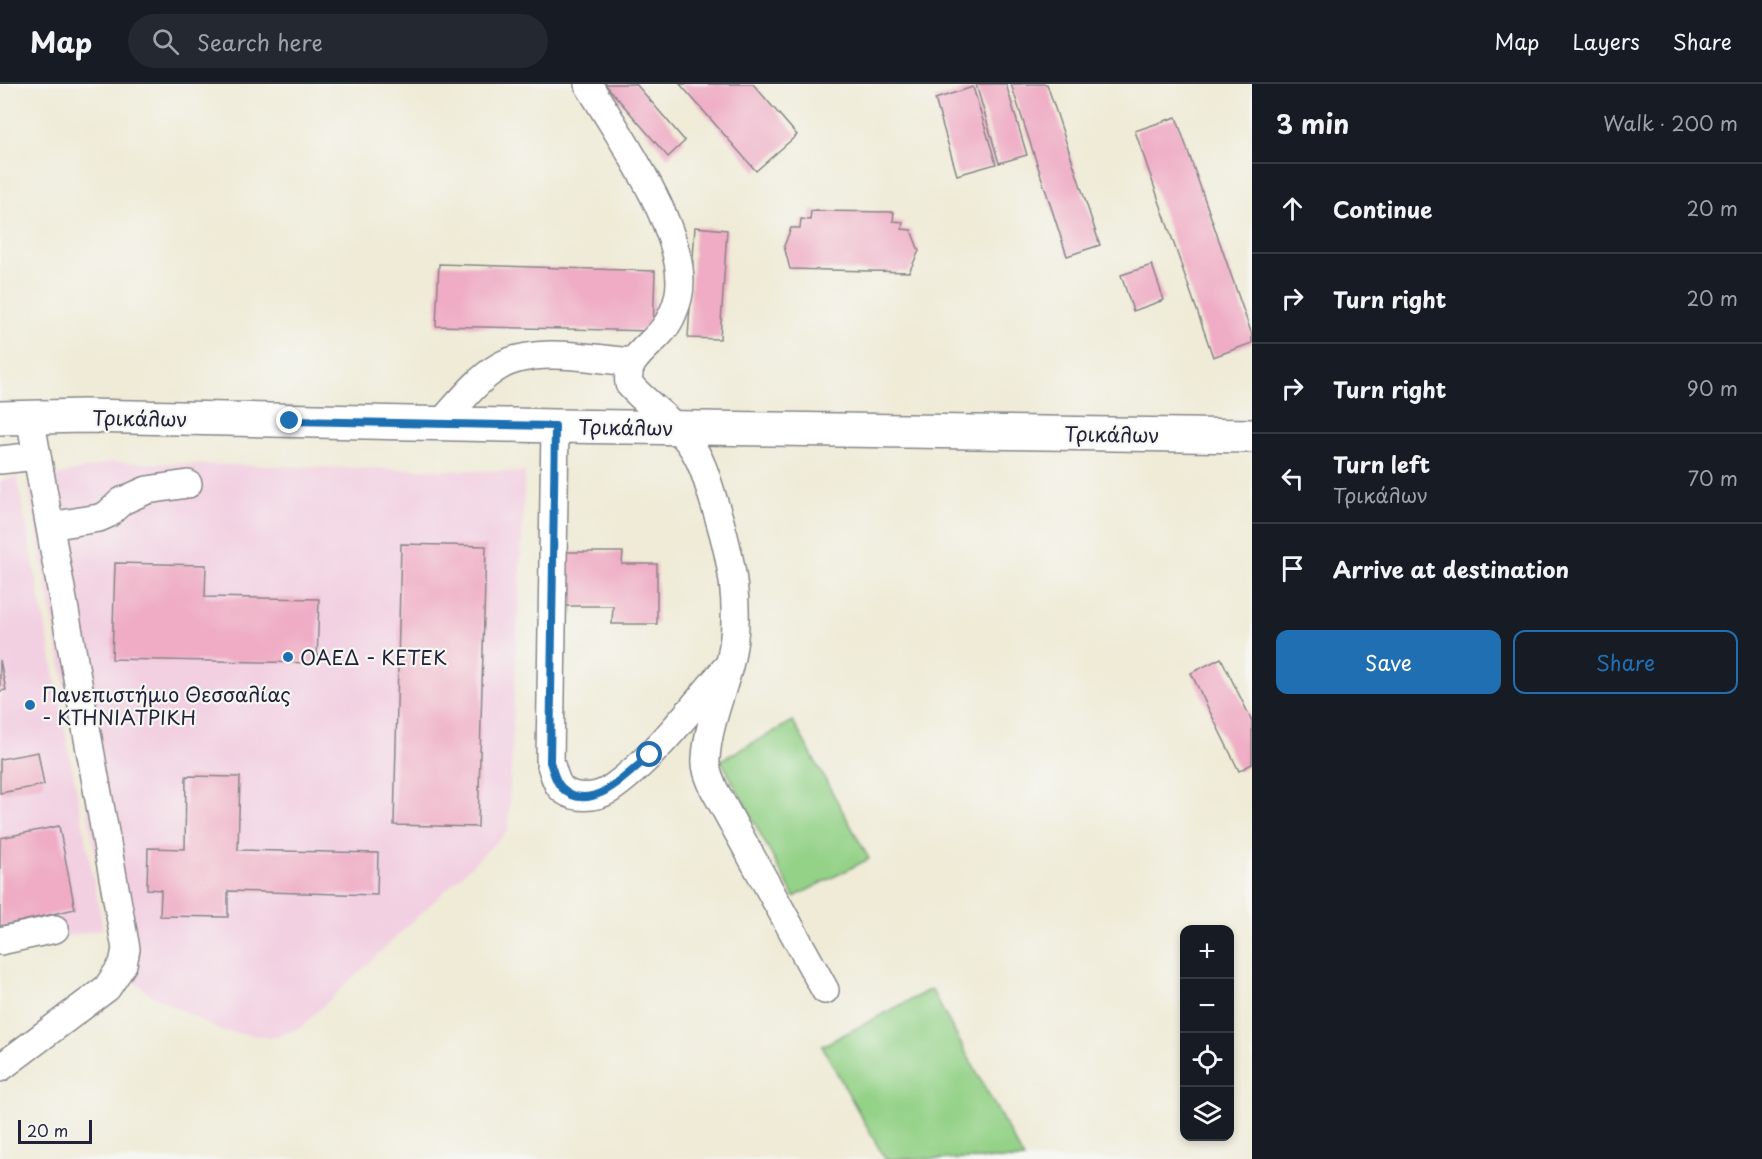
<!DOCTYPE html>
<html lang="en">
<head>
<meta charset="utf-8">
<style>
	body { margin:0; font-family:"Playpen Sans",sans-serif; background:#242831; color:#f1f3f6 }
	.controls { position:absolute; right:18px; bottom:18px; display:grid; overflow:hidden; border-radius:12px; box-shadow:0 3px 9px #0003 }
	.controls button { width:54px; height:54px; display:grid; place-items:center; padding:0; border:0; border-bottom:2px solid #363941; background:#171b24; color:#f1f3f6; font:30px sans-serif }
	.scale { position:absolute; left:18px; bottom:15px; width:74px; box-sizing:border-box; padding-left:6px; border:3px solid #22223b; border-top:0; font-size:16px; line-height:21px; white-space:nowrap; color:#22223b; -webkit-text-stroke:4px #f6f6f2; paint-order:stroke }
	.stop { position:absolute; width:18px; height:18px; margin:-14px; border:4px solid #1f6fb2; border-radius:50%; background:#fff }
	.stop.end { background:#1f6fb2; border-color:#fff; box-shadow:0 2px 6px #0008 }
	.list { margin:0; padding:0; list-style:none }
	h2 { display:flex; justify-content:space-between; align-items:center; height:78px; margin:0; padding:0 24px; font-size:26px }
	h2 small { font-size:20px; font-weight:400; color:#9ea1a6 }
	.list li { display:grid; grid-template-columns:39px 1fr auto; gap:18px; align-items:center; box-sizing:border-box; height:90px; padding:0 24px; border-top:2px solid #363941 }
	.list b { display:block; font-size:22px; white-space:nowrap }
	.list p { margin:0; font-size:20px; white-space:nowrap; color:#9ea1a6 }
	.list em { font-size:20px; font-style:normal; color:#9ea1a6 }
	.actions { display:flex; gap:12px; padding:18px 24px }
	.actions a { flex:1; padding:14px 0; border:2px solid #1f6fb2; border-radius:12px; text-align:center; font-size:21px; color:#1f6fb2 }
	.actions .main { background:#1f6fb2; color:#fff }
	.icon { flex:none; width:33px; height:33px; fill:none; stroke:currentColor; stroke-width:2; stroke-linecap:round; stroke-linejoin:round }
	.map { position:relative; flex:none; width:1252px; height:1075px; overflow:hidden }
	header { display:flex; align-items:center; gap:36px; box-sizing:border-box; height:84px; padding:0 30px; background:#171b24; border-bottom:2px solid #363941 }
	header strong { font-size:28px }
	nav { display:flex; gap:33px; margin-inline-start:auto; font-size:21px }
	.search { width:420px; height:54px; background:#242831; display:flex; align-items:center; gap:15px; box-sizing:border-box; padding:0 21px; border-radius:33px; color:#9ea1a6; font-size:22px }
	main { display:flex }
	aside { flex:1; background:#171b24 }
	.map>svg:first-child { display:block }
	.built { fill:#f2cfe1 }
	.green { fill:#94d288; stroke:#5b7a62; stroke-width:1.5 }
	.building { fill:#efacc4 }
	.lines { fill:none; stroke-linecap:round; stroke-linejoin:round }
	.minor-casing { stroke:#888689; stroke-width:30 }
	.major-casing { stroke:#888689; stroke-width:36 }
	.minor { stroke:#fff; stroke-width:27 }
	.major { stroke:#fff; stroke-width:33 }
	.route { stroke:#1f6fb2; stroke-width:8 }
	.poi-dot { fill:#1f6fb2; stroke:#f6f6f2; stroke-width:2 }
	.labels { text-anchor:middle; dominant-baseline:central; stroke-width:4.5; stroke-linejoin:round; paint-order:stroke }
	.street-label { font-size:20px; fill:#22223b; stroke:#f6f6f2 }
	.poi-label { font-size:20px; fill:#22223b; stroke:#f6f6f2; text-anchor:start }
</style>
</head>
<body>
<header>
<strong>Map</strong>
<div class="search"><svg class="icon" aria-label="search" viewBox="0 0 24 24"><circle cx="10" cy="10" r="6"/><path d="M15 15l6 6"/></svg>Search here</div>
<nav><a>Map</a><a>Layers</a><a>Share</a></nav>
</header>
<main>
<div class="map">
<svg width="1252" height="1075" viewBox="0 0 1252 1075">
	<rect width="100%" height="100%" fill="#f6f6f2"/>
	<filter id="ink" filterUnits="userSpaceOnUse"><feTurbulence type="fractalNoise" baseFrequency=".0167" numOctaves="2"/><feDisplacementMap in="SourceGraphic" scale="12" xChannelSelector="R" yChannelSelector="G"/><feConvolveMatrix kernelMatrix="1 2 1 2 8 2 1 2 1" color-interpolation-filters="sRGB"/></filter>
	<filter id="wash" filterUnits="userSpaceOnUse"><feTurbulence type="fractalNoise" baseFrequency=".008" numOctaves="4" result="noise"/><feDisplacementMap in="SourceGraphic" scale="24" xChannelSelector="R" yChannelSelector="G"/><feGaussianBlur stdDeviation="1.35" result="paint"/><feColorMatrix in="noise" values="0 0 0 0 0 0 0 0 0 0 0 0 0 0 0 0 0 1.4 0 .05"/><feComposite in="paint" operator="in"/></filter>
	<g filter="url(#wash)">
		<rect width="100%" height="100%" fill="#efebd7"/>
		<!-- built -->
		<path class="built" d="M 111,378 L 525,388 L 508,747 L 300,944 L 270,954 L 219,946 L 150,910 L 116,884 L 28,399 Z
			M 17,393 L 103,845 L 0,865 L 0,397 Z"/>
		<!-- green -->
		<path class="green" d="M 793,637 L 869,775 L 794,813 L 721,676 Z
			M 931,905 L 1024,1075 L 885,1075 L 822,962 Z"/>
		<g id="blocks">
			<!-- building -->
			<path class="building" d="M 605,0 L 636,0 L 685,57 L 668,73 Z
				M 680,0 L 753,0 L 797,51 L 756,87 Z
				M 976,0 L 1006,0 L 1027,71 L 999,79 Z
				M 1011,0 L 1047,0 L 1100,161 L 1067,172 Z
				M 973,3 L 996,80 L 957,91 L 935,15 Z
				M 1176,33 L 1252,251 L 1252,259 L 1213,273 L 1135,47 Z
				M 811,127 L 894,128 L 893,137 L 903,138 L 902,145 L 911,146 L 919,167 L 909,188 L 790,185 L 784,162 L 791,144 L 800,144 L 801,135 L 810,136 Z
				M 695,143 L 727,146 L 720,255 L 688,254 Z
				M 439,180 L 655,187 L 653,247 L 436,242 Z
				M 1152,181 L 1164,216 L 1133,227 L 1121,191 Z
				M 401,460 L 486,462 L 478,743 L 394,741 Z
				M 562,468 L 623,468 L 622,480 L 657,480 L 657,540 L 612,540 L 613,522 L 562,522 Z
				M 115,479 L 206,481 L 205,513 L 319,515 L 317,579 L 112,575 Z
				M 1221,574 L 1252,637 L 1252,680 L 1239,687 L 1191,589 Z
				M 0,576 L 6,606 L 0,607 Z
				M 38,668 L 44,701 L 0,709 L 0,675 Z
				M 186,692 L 240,693 L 238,766 L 378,769 L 377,811 L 228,807 L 228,833 L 160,832 L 161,806 L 147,805 L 148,764 L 185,765 Z
				M 59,742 L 75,825 L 0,842 L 0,754 Z"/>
		</g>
	</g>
	<g filter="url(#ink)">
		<use href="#blocks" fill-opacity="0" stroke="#888689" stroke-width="1.5"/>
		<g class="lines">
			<defs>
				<path id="minor" d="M 588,0 C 619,51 680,139 680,198 C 680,208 677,220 673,229 C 663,253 646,259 633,278 C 628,285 628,292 629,300 C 647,321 671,335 688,357 C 701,374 707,395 713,415 C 731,470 744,528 728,586 C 720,613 707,647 706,675 C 705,685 710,695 714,705 L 825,906
					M 440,340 C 458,321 477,295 500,282 C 536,262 593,275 632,278
					M 555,342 L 550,678 C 553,686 555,698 561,704 C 573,716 596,714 609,706 C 651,678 692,623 725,585
					M 0,376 L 37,372
					M 50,442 L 99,434 L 108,430 L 122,417 L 147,406 L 188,400
					M 0,857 L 55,845
					M 0,984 L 107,904 L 123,880 L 126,865 L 30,333"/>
				<path id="major" d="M 0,334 L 84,332 L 555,342 L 1252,352"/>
			</defs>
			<!-- minor casing -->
			<use href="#minor" class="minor-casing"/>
			<!-- major casing -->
			<use href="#major" class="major-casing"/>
			<!-- minor -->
			<use href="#minor" class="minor"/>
			<!-- major -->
			<use href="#major" class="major"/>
		</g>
	</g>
	<g class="lines" filter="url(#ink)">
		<!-- route -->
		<path class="route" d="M 290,337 L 555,342 L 550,678 C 553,686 555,698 562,704 C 591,732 628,689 650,671"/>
	</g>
	<!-- markers -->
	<g class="poi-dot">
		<circle cx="288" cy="573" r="6"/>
		<circle cx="30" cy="621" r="6"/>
	</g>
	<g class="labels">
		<!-- street labels -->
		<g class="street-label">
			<text transform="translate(140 334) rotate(1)">Τρικάλων</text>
			<text transform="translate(626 343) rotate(1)">Τρικάλων</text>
			<text transform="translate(1112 350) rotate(1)">Τρικάλων</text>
		</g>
		<!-- poi labels -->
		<g class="poi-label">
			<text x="300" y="573">ΟΑΕΔ - ΚΕΤΕΚ</text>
			<text x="42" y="610">Πανεπιστήμιο Θεσσαλίας<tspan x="42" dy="23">- ΚΤΗΝΙΑΤΡΙΚΗ</tspan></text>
		</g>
	</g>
</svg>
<div class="controls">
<button>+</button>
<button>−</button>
<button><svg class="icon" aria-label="locate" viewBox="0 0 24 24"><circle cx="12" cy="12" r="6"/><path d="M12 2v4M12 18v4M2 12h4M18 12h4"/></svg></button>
<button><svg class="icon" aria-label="layers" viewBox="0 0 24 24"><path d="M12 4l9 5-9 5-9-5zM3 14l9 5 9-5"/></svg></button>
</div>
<div class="scale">20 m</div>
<div class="stop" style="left:650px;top:671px"></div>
<div class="stop end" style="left:290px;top:337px"></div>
</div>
<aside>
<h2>3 min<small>Walk · 200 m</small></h2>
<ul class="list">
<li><svg class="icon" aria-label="ahead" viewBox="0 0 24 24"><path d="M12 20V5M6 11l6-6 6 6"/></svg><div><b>Continue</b></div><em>20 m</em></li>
<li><svg class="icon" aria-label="right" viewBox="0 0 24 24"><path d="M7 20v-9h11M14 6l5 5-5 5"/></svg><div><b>Turn right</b></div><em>20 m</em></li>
<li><svg class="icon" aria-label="right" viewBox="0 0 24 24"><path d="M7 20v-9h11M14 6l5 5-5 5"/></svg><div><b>Turn right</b></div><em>90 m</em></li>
<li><svg class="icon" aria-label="left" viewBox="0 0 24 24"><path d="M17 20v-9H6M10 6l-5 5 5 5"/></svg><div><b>Turn left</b><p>Τρικάλων</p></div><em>70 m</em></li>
<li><svg class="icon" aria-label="arrive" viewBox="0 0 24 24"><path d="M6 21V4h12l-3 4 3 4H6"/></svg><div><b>Arrive at destination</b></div></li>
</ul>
<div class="actions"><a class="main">Save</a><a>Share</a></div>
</aside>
</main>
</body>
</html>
